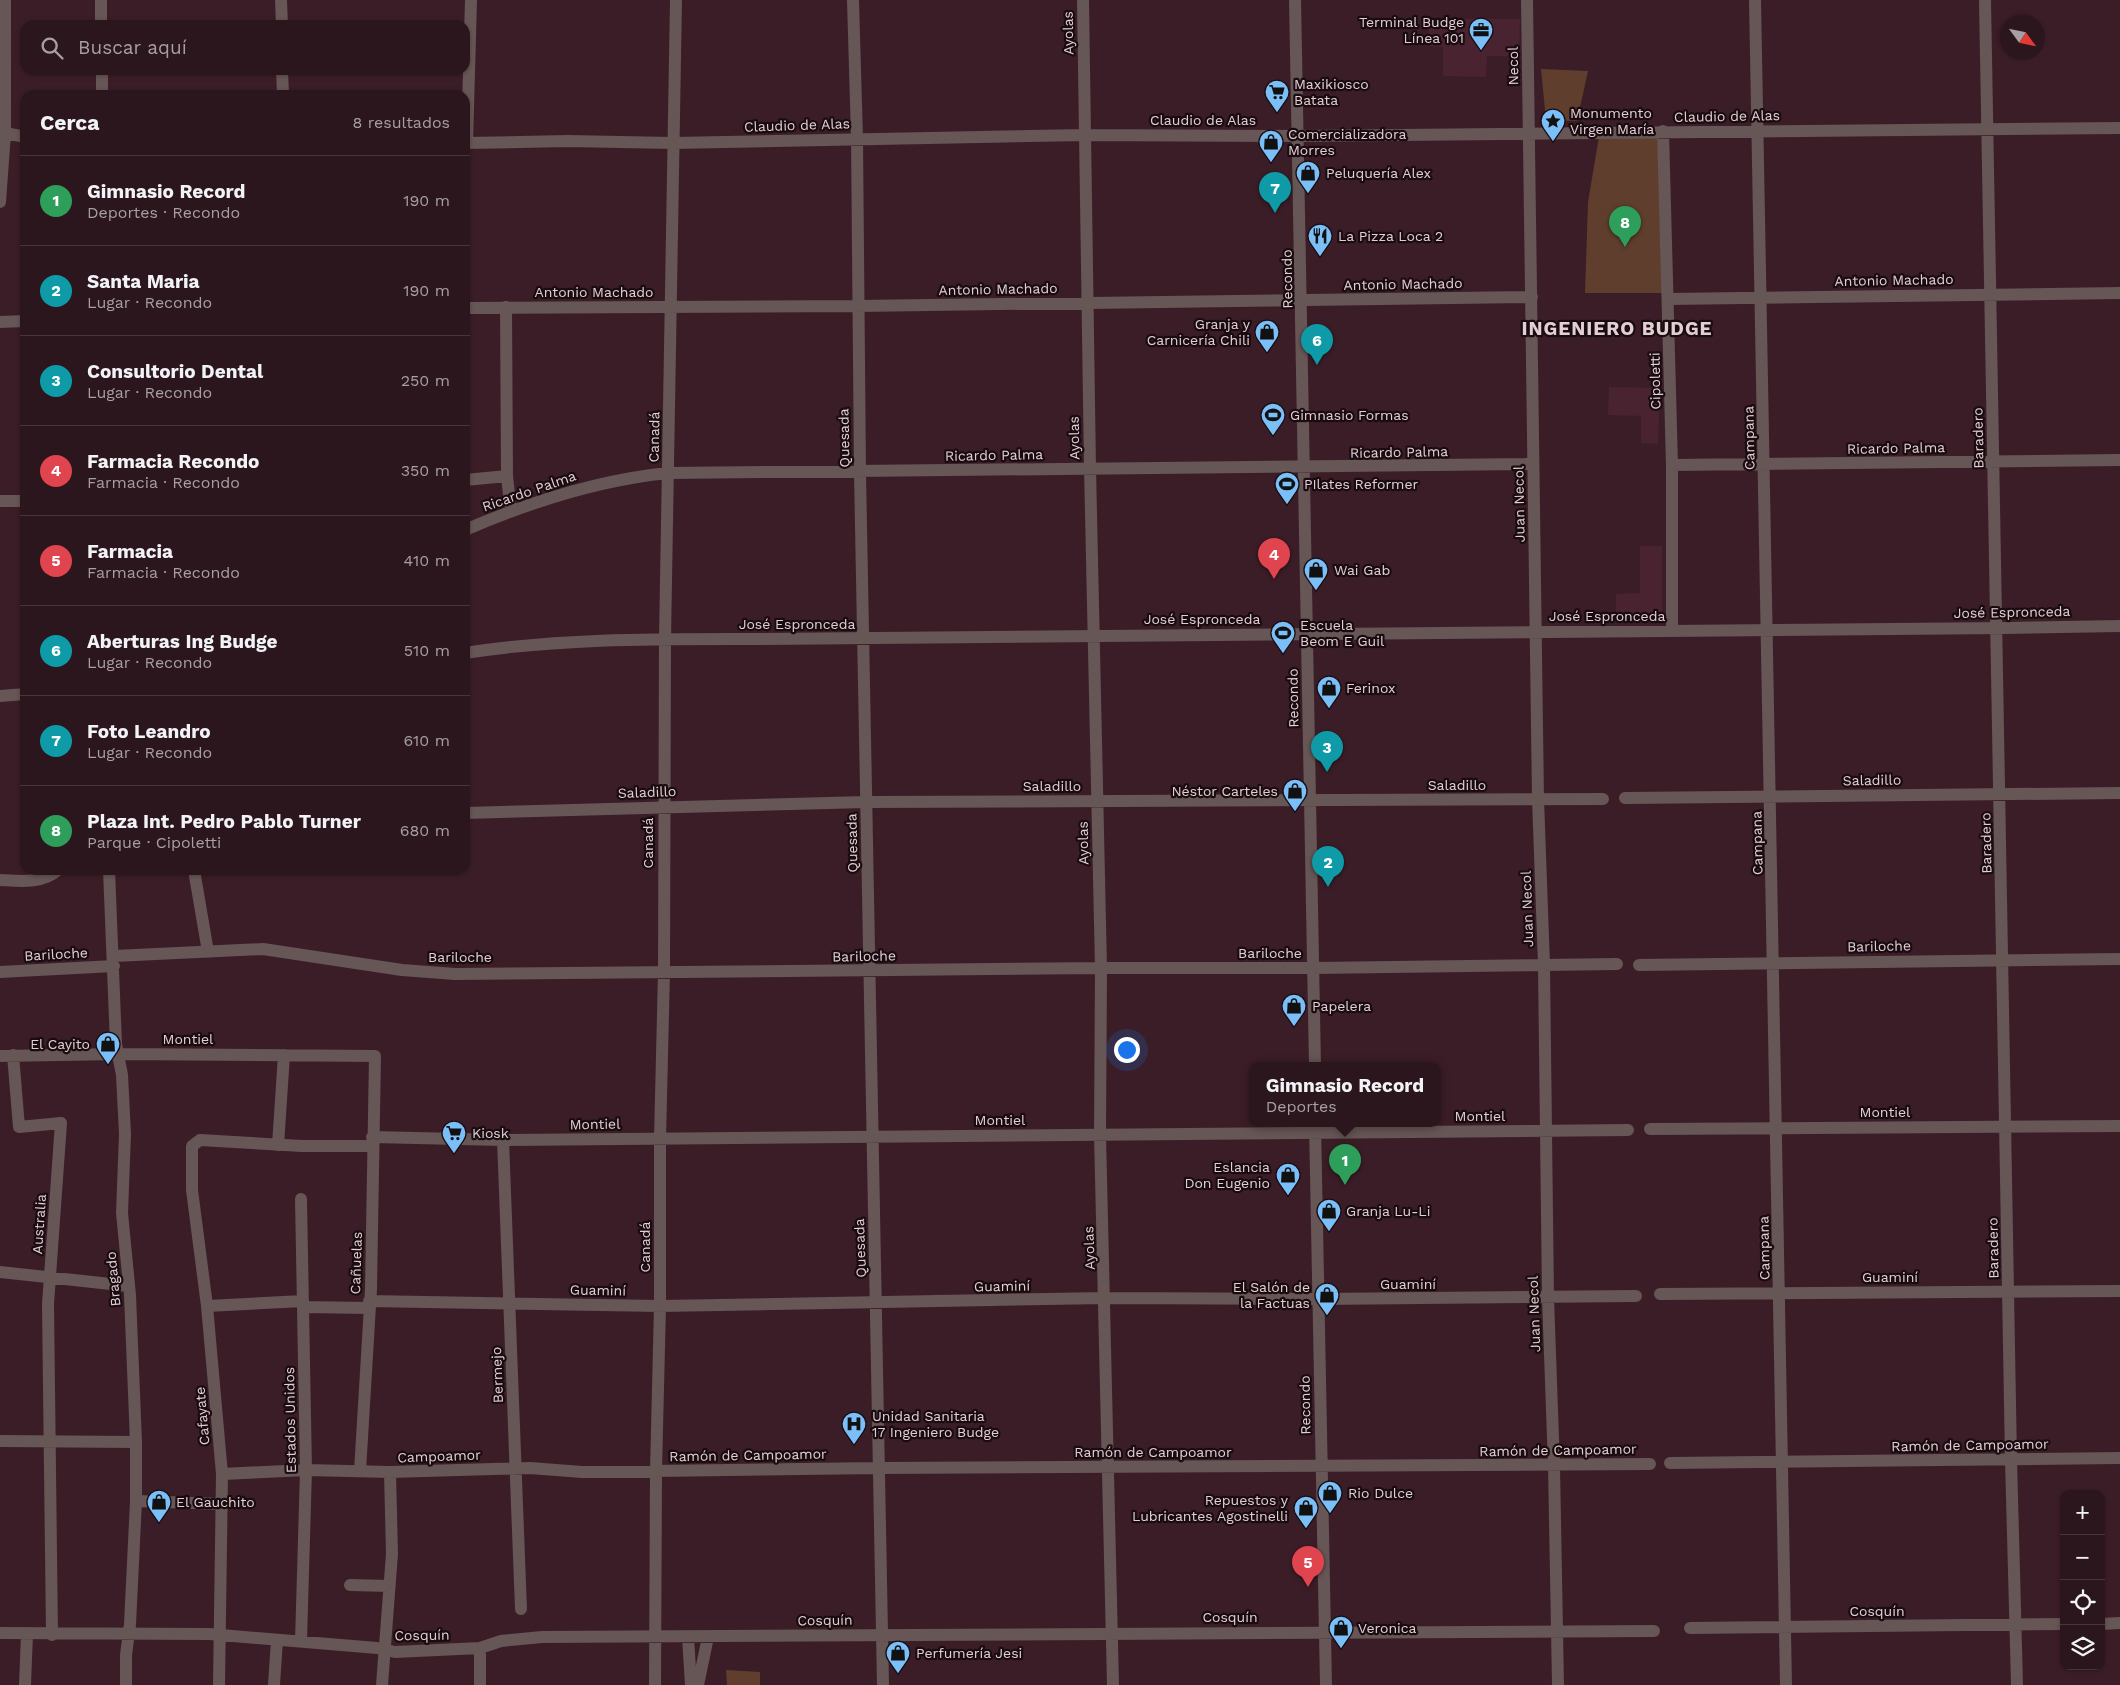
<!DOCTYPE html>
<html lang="es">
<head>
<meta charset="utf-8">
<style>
	body { margin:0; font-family:"Work Sans",sans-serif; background:#38232a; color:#f1f3f6 }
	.controls { position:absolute; right:15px; bottom:15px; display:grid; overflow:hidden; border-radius:10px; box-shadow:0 1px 4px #0004 }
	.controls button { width:45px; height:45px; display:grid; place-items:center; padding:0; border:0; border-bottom:1px solid #48353b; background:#2c161d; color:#f1f3f6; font:25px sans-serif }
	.compass { position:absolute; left:2000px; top:15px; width:45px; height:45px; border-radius:50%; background:#2c161d; box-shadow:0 1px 4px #0004; rotate:123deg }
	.you { position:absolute; left:1126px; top:1049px; width:18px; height:18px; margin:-12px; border:4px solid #fff; border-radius:50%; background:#1a73e8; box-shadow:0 0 0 8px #1a73e833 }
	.badge { display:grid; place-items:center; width:32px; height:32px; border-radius:50%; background:#7abff8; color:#fff; font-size:16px; font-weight:700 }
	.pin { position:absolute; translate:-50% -41px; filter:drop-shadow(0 1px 2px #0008) }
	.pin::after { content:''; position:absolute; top:26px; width:18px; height:15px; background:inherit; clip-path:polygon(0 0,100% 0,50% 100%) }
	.popup { position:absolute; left:1249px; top:1062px; width:192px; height:65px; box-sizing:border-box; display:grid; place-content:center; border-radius:10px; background:#2c161d; filter:drop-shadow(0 1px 4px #0005); font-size:16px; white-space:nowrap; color:#a69fa4 }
	.popup b { font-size:19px; color:#f1f3f6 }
	.popup::after { content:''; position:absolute; left:50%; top:100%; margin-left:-10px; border:10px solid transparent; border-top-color:#2c161d }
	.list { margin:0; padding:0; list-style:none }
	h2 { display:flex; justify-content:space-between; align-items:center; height:65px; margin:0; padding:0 20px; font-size:21px }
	h2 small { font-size:16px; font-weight:400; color:#a69fa4 }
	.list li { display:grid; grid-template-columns:32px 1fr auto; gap:15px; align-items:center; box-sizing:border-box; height:90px; padding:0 20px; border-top:1px solid #48353b }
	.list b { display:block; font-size:19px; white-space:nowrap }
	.list p { margin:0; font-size:16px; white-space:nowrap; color:#a69fa4 }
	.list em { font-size:16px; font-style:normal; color:#a69fa4 }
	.icon { flex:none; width:28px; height:28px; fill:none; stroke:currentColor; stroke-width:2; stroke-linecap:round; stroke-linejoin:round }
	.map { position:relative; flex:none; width:2120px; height:1685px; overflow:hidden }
	.search { position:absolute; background:#2c161d; box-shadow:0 1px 4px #0004; left:20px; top:20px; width:450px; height:55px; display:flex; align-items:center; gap:12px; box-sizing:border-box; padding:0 18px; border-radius:15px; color:#a69fa4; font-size:19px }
	.panel { position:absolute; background:#2c161d; box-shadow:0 1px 4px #0004; left:20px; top:90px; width:450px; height:785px; border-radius:15px }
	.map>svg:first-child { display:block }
	.built { fill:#492330 }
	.green { fill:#603e2e }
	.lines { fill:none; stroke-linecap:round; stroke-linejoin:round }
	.minor { stroke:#665655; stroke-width:12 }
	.labels { text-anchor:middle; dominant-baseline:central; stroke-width:4.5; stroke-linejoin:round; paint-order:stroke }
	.poi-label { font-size:14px; fill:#e4ced4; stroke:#190c10; text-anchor:start }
	.street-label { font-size:14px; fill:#e4ced4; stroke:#190c10 }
	.district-label { font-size:19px; font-weight:bold; letter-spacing:1px; fill:#e4ced4; stroke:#190c10 }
</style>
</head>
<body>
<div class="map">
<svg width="2120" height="1685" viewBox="0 0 2120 1685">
	<rect width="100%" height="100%" fill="#3b1d27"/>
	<!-- built -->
	<path class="built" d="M 1429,19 L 1520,19 L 1519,56 L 1487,56 L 1486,77 L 1443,76 L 1443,47 L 1429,46 Z
		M 1609,387 L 1660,388 L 1658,444 L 1641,443 L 1641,416 L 1608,415 Z
		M 1640,546 L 1662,546 L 1662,617 L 1616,617 L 1616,594 L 1640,593 Z"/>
	<!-- green -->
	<path class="green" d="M 1541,69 L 1588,71 L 1577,121 L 1546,120 Z
		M 1659,135 L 1665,293 L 1585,293 L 1588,202 L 1599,137 Z
		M 726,1670 L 760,1672 L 760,1685 L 727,1685 Z"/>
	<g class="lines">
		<!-- minor -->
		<path class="minor" d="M 101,0 L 101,25
			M 281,0 L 282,25
			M 853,0 L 857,138 L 860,473 L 883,1685
			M 1083,0 L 1090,468 L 1101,968 L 1100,1135 L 1113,1685
			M 1295,0 L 1315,1066
			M 1527,0 L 1538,799 L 1544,965 L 1548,1298 L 1554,1466 L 1558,1685
			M 1755,0 L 1786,1685
			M 1985,0 L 2011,1459 L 2017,1685
			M 102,70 L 102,95
			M 282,70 L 283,95
			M 1663,131 L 1672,465 L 1672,631
			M 0,132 L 25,137
			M 465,143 L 568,141 L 673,143 L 1085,135 L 1298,136 L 2120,128
			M 467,143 L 471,0
			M 0,202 L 5,133 L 5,0
			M 1669,299 L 2120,293
			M 506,307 L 507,476 L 510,504 L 513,510
			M 465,308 L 858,306 L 1532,297
			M 0,322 L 25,321
			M 1672,465 L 2120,460
			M 465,480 L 507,476
			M 0,501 L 25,501
			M 465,530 C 530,502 597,480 668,473 L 1533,464
			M 465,653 C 561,638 659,639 755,639 C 833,639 911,638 988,637 C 1366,631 1743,633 2120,626
			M 0,696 L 25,694
			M 1625,798 L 2120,793
			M 465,813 L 866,802 L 1603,799
			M 109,870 L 116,1044 L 122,1075 L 125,1134 L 122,1213 L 130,1295 L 136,1442 L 136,1501 L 130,1624 L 126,1655 L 126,1685
			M 194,870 L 208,952
			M 0,880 C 20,881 42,884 58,870
			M 114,956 L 263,949 L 402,970 L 455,974 L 1101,968 L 1314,968 L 1617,964
			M 1639,965 L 2120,959
			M 0,972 L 114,966
			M 13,1055 L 19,1127 L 61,1123 L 48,1304 L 52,1635
			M 0,1056 L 119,1054 L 375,1056 L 371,1289 L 360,1471
			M 1315,1124 L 1326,1685
			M 1650,1129 L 2120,1126
			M 372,1137 L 503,1140 L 1628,1130
			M 503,1140 L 521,1609
			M 278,1145 L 284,1055
			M 0,1272 L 129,1286
			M 1660,1294 L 2120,1291
			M 369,1301 L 660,1306 L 1106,1298 L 1319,1299 L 1636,1296
			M 207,1306 L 303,1301
			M 304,1307 L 369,1308
			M 0,1441 L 136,1442
			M 1670,1463 L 2120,1458
			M 222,1474 L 306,1470 L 390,1472 L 530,1468 L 582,1472 L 879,1468 L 1650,1464
			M 136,1501 L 221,1504
			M 350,1585 L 389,1586
			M 2101,1624 L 2120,1623
			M 1690,1628 L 2064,1624
			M 0,1633 L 209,1634 L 377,1648 L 395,1652 L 480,1648 L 501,1641 L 542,1637 L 1654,1631
			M 688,1637 L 691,1685
			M 301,1641 L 306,1470 L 301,1199
			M 480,1648 L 480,1685
			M 25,1685 L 27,1634
			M 219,1685 L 222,1474 L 207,1306 L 192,1190 L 192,1146 L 200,1140 L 302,1146 L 372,1146
			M 274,1685 L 277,1640
			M 382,1685 L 392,1554 L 390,1472
			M 655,1685 L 656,1471 L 660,1306 L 660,1139 L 664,972 L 665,639 L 676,0
			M 698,1685 L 708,1637"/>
	</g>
	<!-- icons -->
	<defs>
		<symbol id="office-pin" viewBox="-11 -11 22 30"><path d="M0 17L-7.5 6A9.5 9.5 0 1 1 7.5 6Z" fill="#7abff8" stroke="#190c10"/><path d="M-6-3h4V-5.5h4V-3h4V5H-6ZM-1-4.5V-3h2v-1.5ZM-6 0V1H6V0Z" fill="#111"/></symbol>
		<symbol id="supermarket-pin" viewBox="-11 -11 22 30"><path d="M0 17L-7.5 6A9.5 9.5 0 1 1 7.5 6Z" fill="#7abff8" stroke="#190c10"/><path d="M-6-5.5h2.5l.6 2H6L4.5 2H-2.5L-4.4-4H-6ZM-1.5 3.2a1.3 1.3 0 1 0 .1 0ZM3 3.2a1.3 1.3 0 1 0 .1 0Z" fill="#111"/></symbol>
		<symbol id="sight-pin" viewBox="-11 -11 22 30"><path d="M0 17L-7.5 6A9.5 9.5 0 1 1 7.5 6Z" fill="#7abff8" stroke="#190c10"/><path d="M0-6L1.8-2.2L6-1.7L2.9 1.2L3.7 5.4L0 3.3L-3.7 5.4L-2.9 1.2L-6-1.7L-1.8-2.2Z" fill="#111"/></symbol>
		<symbol id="shop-pin" viewBox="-11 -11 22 30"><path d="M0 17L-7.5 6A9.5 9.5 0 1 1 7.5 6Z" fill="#7abff8" stroke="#190c10"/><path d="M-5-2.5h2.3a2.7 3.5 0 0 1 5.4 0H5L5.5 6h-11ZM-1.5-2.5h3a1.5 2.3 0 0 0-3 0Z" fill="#111"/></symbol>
		<symbol id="restaurant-pin" viewBox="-11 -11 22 30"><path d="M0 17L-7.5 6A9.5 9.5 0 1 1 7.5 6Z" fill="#7abff8" stroke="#190c10"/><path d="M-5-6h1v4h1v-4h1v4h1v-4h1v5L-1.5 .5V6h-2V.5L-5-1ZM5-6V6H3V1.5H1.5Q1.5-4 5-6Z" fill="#111"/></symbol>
		<symbol id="stadium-pin" viewBox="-11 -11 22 30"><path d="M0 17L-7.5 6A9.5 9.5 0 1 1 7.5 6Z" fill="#7abff8" stroke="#190c10"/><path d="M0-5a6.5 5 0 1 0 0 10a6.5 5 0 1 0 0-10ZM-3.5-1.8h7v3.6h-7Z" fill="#111"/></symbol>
		<symbol id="hospital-pin" viewBox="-11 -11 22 30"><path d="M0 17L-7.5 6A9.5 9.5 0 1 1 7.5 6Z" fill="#7abff8" stroke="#190c10"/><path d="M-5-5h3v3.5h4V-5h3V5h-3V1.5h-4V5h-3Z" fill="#111"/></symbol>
	</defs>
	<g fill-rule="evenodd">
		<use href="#office-pin" x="1467" y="16" width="28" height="38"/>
		<use href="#supermarket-pin" x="1263" y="78" width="28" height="38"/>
		<use href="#sight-pin" x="1539" y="107" width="28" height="38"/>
		<use href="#shop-pin" x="1257" y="128" width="28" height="38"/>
		<use href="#shop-pin" x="1294" y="159" width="28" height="38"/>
		<use href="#restaurant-pin" x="1306" y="222" width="28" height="38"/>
		<use href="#shop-pin" x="1253" y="318" width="28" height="38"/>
		<use href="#stadium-pin" x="1259" y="401" width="28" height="38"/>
		<use href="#stadium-pin" x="1273" y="470" width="28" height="38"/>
		<use href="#shop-pin" x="1302" y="556" width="28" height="38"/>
		<use href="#stadium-pin" x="1269" y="619" width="28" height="38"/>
		<use href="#shop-pin" x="1315" y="674" width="28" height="38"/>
		<use href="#shop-pin" x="1281" y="777" width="28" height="38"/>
		<use href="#shop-pin" x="1280" y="992" width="28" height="38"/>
		<use href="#shop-pin" x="94" y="1030" width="28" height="38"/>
		<use href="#supermarket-pin" x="440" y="1119" width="28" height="38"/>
		<use href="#shop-pin" x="1274" y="1161" width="28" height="38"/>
		<use href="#shop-pin" x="1315" y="1197" width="28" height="38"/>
		<use href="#shop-pin" x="1313" y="1281" width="28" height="38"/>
		<use href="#hospital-pin" x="840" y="1410" width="28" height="38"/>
		<use href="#shop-pin" x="1316" y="1479" width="28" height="38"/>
		<use href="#shop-pin" x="145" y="1488" width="28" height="38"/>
		<use href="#shop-pin" x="1292" y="1494" width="28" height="38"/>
		<use href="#shop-pin" x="1327" y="1614" width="28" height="38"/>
		<use href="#shop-pin" x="884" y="1639" width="28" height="38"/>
	</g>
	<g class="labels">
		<!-- poi labels -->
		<g class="poi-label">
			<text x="1464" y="22" text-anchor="end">Terminal Budge<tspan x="1464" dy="16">Línea 101</tspan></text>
			<text x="1294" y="84">Maxikiosco<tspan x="1294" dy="16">Batata</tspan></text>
			<text x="1570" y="113">Monumento<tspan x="1570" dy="16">Virgen María</tspan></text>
			<text x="1288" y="134">Comercializadora<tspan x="1288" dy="16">Morres</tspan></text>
			<text x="1326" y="173">Peluquería Alex</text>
			<text x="1338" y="236">La Pizza Loca 2</text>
			<text x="1250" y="324" text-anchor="end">Granja y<tspan x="1250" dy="16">Carnicería Chili</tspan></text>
			<text x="1290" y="415">Gimnasio Formas</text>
			<text x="1304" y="484">PIlates Reformer</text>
			<text x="1334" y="570">Wai Gab</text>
			<text x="1300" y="625">Escuela<tspan x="1300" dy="16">Beom E Guil</tspan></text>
			<text x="1346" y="688">Ferinox</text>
			<text x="1278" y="791" text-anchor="end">Néstor Carteles</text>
			<text x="1312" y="1006">Papelera</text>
			<text x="90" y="1044" text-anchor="end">El Cayito</text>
			<text x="472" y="1133">Kiosk</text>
			<text x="1270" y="1167" text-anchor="end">Eslancia<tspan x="1270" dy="16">Don Eugenio</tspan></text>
			<text x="1346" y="1211">Granja Lu-Li</text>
			<text x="1310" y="1287" text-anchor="end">El Salón de<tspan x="1310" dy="16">la Factuas</tspan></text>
			<text x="872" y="1416">Unidad Sanitaria<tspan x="872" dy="16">17 Ingeniero Budge</tspan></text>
			<text x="1348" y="1493">Rio Dulce</text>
			<text x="1288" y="1500" text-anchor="end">Repuestos y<tspan x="1288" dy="16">Lubricantes Agostinelli</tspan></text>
			<text x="176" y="1502">El Gauchito</text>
			<text x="1358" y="1628">Veronica</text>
			<text x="916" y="1653">Perfumería Jesi</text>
		</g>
		<!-- street labels -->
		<g class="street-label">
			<text transform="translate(1068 33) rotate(-91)">Ayolas</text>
			<text transform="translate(1513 66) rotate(-91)">Necol</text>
			<text transform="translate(1727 116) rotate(-1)">Claudio de Alas</text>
			<text x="1203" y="120">Claudio de Alas</text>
			<text transform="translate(797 125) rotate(-2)">Claudio de Alas</text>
			<text transform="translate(1287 279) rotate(-91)">Recondo</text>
			<text transform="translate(1894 280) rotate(-1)">Antonio Machado</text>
			<text transform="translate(1403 284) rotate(-1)">Antonio Machado</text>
			<text transform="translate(998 289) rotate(-1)">Antonio Machado</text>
			<text x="594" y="292">Antonio Machado</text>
			<text transform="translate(1655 381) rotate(-91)">Cipoletti</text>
			<text transform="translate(654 437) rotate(-89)">Canadá</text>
			<text transform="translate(844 438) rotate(-91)">Quesada</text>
			<text transform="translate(1074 438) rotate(-91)">Ayolas</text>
			<text transform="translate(1749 438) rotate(-91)">Campana</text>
			<text transform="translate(1978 438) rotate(-91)">Baradero</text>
			<text transform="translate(1896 448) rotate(-1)">Ricardo Palma</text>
			<text transform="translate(1399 452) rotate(-1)">Ricardo Palma</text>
			<text transform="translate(994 455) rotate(-1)">Ricardo Palma</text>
			<text transform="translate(529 491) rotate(-19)">Ricardo Palma</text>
			<text transform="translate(1519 504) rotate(-91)">Juan Necol</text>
			<text transform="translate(2012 612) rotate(-1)">José Espronceda</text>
			<text x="1607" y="616">José Espronceda</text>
			<text x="1202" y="619">José Espronceda</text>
			<text x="797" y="624">José Espronceda</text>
			<text transform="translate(1293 698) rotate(-91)">Recondo</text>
			<text transform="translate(1872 780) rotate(-1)">Saladillo</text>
			<text x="1457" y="785">Saladillo</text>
			<text x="1052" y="786">Saladillo</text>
			<text transform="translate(647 792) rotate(-2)">Saladillo</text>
			<text transform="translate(648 843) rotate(-90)">Canadá</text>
			<text transform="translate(852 843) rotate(-91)">Quesada</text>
			<text transform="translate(1083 843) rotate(-91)">Ayolas</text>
			<text transform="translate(1757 843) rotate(-91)">Campana</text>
			<text transform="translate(1986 843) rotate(-91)">Baradero</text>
			<text transform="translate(1527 909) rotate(-92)">Juan Necol</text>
			<text transform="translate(1879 946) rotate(-1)">Bariloche</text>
			<text x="1270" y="953">Bariloche</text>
			<text transform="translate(56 954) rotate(-3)">Bariloche</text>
			<text transform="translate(864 956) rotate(-1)">Bariloche</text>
			<text x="460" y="957">Bariloche</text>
			<text x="188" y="1039">Montiel</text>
			<text x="1885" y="1112">Montiel</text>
			<text x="1480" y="1116">Montiel</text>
			<text x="1000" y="1120">Montiel</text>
			<text transform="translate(595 1124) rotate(-1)">Montiel</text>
			<text transform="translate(39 1224) rotate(-86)">Australia</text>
			<text transform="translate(645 1247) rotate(-90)">Canadá</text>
			<text transform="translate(860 1248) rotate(-92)">Quesada</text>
			<text transform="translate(1089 1248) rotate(-92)">Ayolas</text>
			<text transform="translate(1764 1248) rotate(-91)">Campana</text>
			<text transform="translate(1993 1248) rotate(-91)">Baradero</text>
			<text transform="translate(356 1263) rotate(-88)">Cañuelas</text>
			<text x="1890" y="1277">Guaminí</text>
			<text transform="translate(113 1279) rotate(-95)">Bragado</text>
			<text x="1408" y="1284">Guaminí</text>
			<text transform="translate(1002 1286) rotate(-1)">Guaminí</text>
			<text transform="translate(598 1290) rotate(1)">Guaminí</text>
			<text transform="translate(1534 1314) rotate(-92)">Juan Necol</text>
			<text transform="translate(497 1375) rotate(-92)">Bermejo</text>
			<text transform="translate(1305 1405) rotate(-91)">Recondo</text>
			<text transform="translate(202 1416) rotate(-95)">Cafayate</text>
			<text transform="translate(290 1420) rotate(-91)">Estados Unidos</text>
			<text transform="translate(1970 1445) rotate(-1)">Ramón de Campoamor</text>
			<text transform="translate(1558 1450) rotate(-1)">Ramón de Campoamor</text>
			<text x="1153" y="1452">Ramón de Campoamor</text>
			<text transform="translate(748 1455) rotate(-1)">Ramón de Campoamor</text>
			<text transform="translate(439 1456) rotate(-2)">Campoamor</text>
			<text x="1877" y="1611">Cosquín</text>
			<text x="1230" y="1617">Cosquín</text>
			<text transform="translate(825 1620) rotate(-1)">Cosquín</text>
			<text transform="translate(422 1635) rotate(-1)">Cosquín</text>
		</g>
		<!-- district labels -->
		<g class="district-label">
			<text x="1617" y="328">INGENIERO BUDGE</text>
		</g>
	</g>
</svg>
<div class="controls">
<button>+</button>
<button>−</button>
<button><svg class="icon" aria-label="locate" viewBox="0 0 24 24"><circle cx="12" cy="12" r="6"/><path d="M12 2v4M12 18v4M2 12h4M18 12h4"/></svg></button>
<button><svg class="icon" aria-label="layers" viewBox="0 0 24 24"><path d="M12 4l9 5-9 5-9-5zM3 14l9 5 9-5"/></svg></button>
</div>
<svg class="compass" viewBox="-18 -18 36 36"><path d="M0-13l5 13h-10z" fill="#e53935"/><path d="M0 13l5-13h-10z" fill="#a69fa4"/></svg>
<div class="you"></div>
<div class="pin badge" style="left:1345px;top:1185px;background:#2e9e5b">1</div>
<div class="popup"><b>Gimnasio Record</b>Deportes</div>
<div class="pin badge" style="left:1328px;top:887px;background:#0f9aa8">2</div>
<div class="pin badge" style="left:1327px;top:772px;background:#0f9aa8">3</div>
<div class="pin badge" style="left:1274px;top:579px;background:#e0444e">4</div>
<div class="pin badge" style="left:1308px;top:1587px;background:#e0444e">5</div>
<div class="pin badge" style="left:1317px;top:365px;background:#0f9aa8">6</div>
<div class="pin badge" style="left:1275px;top:213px;background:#0f9aa8">7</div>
<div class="pin badge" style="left:1625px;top:247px;background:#2e9e5b">8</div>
<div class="search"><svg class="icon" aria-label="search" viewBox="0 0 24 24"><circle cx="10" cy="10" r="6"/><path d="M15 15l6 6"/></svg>Buscar aquí</div>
<section class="panel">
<h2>Cerca<small>8 resultados</small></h2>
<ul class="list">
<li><span class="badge" style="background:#2e9e5b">1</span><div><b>Gimnasio Record</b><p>Deportes · Recondo</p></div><em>190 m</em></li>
<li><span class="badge" style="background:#0f9aa8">2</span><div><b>Santa Maria</b><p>Lugar · Recondo</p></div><em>190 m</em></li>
<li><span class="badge" style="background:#0f9aa8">3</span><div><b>Consultorio Dental</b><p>Lugar · Recondo</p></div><em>250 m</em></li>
<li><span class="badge" style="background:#e0444e">4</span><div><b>Farmacia Recondo</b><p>Farmacia · Recondo</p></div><em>350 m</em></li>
<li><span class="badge" style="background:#e0444e">5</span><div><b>Farmacia</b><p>Farmacia · Recondo</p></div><em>410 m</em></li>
<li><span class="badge" style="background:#0f9aa8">6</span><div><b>Aberturas Ing Budge</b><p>Lugar · Recondo</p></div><em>510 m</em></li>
<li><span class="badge" style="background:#0f9aa8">7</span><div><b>Foto Leandro</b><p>Lugar · Recondo</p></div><em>610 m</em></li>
<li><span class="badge" style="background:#2e9e5b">8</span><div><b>Plaza Int. Pedro Pablo Turner</b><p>Parque · Cipoletti</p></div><em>680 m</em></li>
</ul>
</section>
</div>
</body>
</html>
